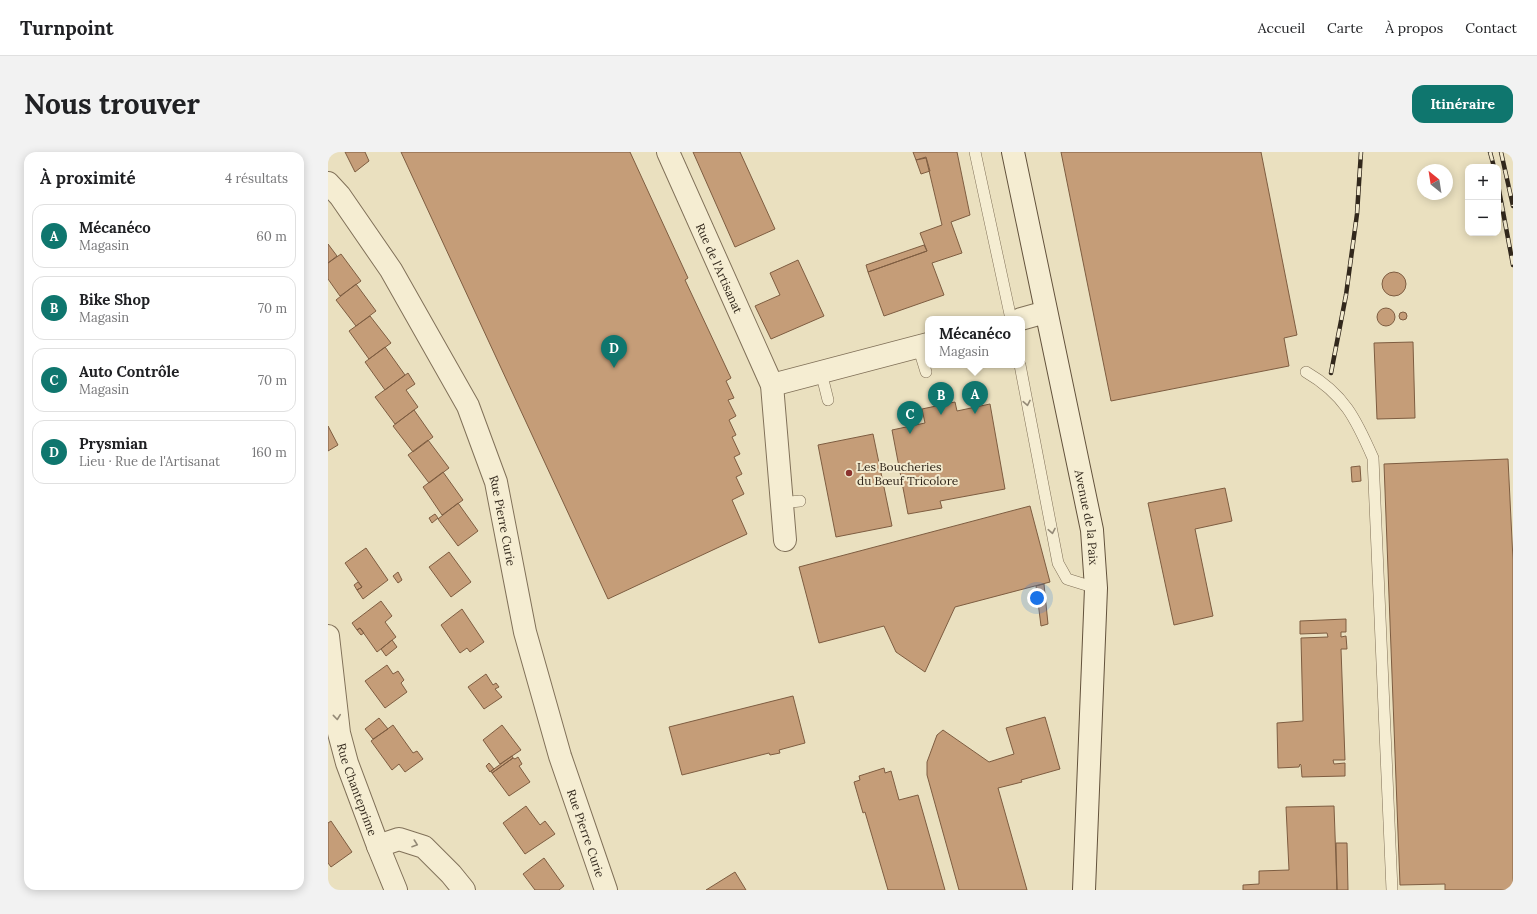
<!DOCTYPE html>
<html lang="fr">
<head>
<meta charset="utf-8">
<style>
	body { margin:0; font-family:Lora,serif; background:#f2f2f2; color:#202124 }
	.controls { position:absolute; right:12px; top:12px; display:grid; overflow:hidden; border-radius:8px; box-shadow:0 2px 10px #0003 }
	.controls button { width:36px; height:36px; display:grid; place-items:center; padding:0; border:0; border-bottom:1px solid #e0e0e0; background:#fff; color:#202124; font:20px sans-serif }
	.compass { position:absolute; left:1089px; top:12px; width:36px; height:36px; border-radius:50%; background:#fff; box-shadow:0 2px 10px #0003; rotate:330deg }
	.you { position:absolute; left:709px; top:446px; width:14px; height:14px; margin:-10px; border:3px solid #fff; border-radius:50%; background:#1a73e8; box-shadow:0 0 0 6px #1a73e833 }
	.badge { display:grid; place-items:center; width:26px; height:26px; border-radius:50%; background:#0f766e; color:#fff; font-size:13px; font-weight:700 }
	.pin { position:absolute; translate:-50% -33px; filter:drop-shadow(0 1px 2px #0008) }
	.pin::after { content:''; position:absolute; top:21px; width:14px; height:12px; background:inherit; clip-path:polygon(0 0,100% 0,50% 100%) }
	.popup { position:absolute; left:597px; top:164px; width:100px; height:52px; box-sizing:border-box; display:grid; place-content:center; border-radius:8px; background:#fff; filter:drop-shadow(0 1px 3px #0005); font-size:13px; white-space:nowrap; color:#757577 }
	.popup b { font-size:15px; color:#202124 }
	.popup::after { content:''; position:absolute; left:50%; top:100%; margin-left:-8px; border:8px solid transparent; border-top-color:#fff }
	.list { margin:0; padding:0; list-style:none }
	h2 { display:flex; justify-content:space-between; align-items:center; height:52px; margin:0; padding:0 16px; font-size:17px }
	h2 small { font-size:13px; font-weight:400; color:#757577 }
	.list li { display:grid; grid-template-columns:26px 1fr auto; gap:12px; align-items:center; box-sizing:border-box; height:64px; margin:0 8px 8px; padding:0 8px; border:1px solid #e0e0e0; border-radius:12px }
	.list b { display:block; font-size:15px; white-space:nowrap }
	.list p { margin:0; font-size:13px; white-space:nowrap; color:#757577 }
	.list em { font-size:13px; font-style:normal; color:#757577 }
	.map { position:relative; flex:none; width:1185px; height:738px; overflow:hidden; border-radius:12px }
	header { display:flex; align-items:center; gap:24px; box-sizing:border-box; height:56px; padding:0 20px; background:#fff; border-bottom:1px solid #e0e0e0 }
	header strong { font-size:19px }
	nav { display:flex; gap:22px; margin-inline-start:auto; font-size:14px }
	.intro { display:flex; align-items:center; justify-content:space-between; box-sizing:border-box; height:96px; padding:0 24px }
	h1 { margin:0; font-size:28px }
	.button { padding:10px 18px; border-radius:12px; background:#0f766e; color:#fff; font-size:14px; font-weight:700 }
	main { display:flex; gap:24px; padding:0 24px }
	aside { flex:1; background:#fff; border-radius:12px; box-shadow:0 2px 10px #0003 }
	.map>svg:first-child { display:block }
	.building { fill:#c59d78; stroke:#7e5d41 }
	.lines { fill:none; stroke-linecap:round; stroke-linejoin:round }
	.lane-casing { stroke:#817159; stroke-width:12 }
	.street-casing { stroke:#817159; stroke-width:24 }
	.secondary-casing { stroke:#63523c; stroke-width:24 }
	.lane { stroke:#f5edd2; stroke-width:11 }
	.street { stroke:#f5edd2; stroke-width:22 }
	.secondary { stroke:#f5edd2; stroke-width:22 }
	.rail-casing { stroke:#32281c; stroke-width:4.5 }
	.rail { stroke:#f2eace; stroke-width:3; stroke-dasharray:9; stroke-linecap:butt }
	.oneway { stroke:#948a77 }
	.poi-dot { fill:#8b332e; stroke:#f2eace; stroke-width:1.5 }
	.labels { text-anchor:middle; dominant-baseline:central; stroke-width:4; stroke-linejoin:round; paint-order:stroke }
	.street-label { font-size:12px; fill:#32281c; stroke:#f2eace }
	.poi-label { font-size:12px; fill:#32281c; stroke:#f2eace; text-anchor:start }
</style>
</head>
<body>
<header>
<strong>Turnpoint</strong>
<nav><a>Accueil</a><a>Carte</a><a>À propos</a><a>Contact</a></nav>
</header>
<div class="intro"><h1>Nous trouver</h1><a class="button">Itinéraire</a></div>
<main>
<aside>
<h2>À proximité<small>4 résultats</small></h2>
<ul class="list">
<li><span class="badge">A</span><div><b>Mécanéco</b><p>Magasin</p></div><em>60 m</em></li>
<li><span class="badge">B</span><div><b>Bike Shop</b><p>Magasin</p></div><em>70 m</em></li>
<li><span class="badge">C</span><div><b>Auto Contrôle</b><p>Magasin</p></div><em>70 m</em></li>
<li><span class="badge">D</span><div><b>Prysmian</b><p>Lieu · Rue de l'Artisanat</p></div><em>160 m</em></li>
</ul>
</aside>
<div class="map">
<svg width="1185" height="738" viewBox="0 0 1185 738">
	<rect width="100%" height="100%" fill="#eae0bf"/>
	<!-- building -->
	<path class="building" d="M 17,0 L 37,0 L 41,9 L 27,20 Z
		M 73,0 L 302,0 L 360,126 L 357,128 L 403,226 L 398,229 L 406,246 L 400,248 L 408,264 L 401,268 L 408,283 L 404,285 L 412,302 L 406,305 L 414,322 L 408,325 L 416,342 L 404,348 L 419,382 L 280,447 Z
		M 365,0 L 412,0 L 447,77 L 407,95 Z
		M 585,0 L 629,0 L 642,63 L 623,70 L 634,101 L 604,111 L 616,143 L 556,164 L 540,120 L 599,99 L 592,81 L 614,73 L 598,6 L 588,8 Z
		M 733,0 L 933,0 L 969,183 L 956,186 L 961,214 L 783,249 Z
		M 598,5 L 602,19 L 593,22 L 588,8 Z
		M 0,92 L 9,104 L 0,111 Z
		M 596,93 L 599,99 L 540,120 L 538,113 Z
		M 13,102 L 33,129 L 12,144 L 0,127 L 0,111 Z
		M 470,108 L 496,164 L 443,187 L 427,154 L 452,143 L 442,121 Z
		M1054 132a12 12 0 1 1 24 0a12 12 0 1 1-24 0Z
		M 28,132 L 48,159 L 28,174 L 8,148 Z
		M1049 165a9 9 0 1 1 18 0a9 9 0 1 1-18 0Z
		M1071 164a4 4 0 1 1 8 0a4 4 0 1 1-8 0Z
		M 42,164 L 63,191 L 41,207 L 21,179 Z
		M 1085,190 L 1087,266 L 1049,267 L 1046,191 Z
		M 57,195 L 77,223 L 57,238 L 37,210 Z
		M 80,221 L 87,232 L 78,238 L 90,255 L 67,272 L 47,245 Z
		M 627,250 L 629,259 L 662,252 L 677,337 L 612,349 L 614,356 L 580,362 L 564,278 L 597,271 L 594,257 Z
		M 86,258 L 105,285 L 85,300 L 65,274 Z
		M 0,274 L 10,293 L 0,299 Z
		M 545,282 L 564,374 L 508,385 L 490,293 Z
		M 100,288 L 121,316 L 101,331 L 80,303 Z
		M 1180,307 L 1185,408 L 1185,738 L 1117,738 L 1117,732 L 1072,733 L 1056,312 Z
		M 1032,314 L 1033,329 L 1024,330 L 1023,315 Z
		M 115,320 L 135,348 L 114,363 L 95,335 Z
		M 897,336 L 904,369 L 867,377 L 885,464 L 846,473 L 820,351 Z
		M 130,351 L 150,379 L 130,394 L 110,367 Z
		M 702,354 L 722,430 L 627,455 L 597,520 L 568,500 L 556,474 L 491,491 L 471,415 Z
		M 107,362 L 110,366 L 104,371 L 101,366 Z
		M 38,396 L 60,428 L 35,447 L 29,438 L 34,435 L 17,411 Z
		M 121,400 L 143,430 L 123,445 L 101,415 Z
		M 70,420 L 74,428 L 70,431 L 65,424 Z
		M 30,430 L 34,435 L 29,438 L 26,433 Z
		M 716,432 L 720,472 L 713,474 L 708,434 Z
		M 53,449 L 64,464 L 57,470 L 68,485 L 49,500 L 32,476 L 29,478 L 24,471 Z
		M 134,457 L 156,490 L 142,500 L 139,496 L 132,501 L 113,473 Z
		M 1018,467 L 1018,480 L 1013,480 L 1013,485 L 1018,484 L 1019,497 L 1013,497 L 1017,608 L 1005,608 L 1006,612 L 1017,611 L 1017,624 L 974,625 L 973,613 L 972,612 L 971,615 L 950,616 L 949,571 L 975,569 L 973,486 L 1000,485 L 999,481 L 972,482 L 972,469 Z
		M 32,476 L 36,481 L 33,483 L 29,478 Z
		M 64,488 L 69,495 L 58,504 L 53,497 Z
		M 59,513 L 65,522 L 70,519 L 76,528 L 73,531 L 79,540 L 57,556 L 37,529 Z
		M 158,522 L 165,533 L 168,531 L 171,535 L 167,537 L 174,545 L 156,557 L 140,535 Z
		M 465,544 L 477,591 L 451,598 L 452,601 L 442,603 L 441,601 L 354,623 L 341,575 Z
		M 717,565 L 732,617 L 693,628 L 694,630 L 670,636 L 699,738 L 631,738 L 599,623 L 599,610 L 609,583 L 615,578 L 661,610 L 686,602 L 678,576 Z
		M 51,566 L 60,577 L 45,587 L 37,577 Z
		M 65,573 L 85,601 L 89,599 L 95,607 L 77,620 L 71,612 L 64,618 L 43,589 Z
		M 174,573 L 193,598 L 172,612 L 155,588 Z
		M 184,604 L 185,606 L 164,621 L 163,619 Z
		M 190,605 L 194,612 L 191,614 L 202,630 L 181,644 L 164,621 L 185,606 L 187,607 Z
		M 161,611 L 166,617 L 162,620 L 158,614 Z
		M 556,616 L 557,621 L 563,619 L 571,648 L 590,643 L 617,738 L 560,738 L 537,660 L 535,661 L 526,630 L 532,628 L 531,624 Z
		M 198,654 L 212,673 L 217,669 L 227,682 L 197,702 L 175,671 Z
		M 1006,654 L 1009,738 L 915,738 L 915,733 L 931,732 L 931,719 L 961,718 L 958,655 Z
		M 3,669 L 24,700 L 3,715 L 0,711 L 0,671 Z
		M 1008,691 L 1019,691 L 1020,738 L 1009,738 Z
		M 216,706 L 236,734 L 231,738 L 207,738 L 195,722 Z
		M 407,720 L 418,738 L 378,738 Z"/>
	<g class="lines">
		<defs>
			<path id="lane" d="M 647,0 L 683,167
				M 590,194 L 598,220
				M 692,213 L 730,411 L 739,427 L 768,436
				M 493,220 L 500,248
				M 978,220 C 1016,242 1028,267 1045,306 L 1064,738
				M 453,351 L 472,349"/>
			<g id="street">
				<path id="s1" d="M 340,0 L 444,233 L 457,388"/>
				<path id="s2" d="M 0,31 L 12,44 L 63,118 L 140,254 L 168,330 L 197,480 L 232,604 L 278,738"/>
				<path d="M 693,167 L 718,160"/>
				<path d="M 444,233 L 600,192"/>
				<path id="s3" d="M 0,484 L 11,581 L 19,611 L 50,694 L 68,738"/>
				<path d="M 50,694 L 71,687 L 96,695 L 123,722 L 136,738"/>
			</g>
			<g id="secondary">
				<path id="s4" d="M 685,0 L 764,378 L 768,436 L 756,738"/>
			</g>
		</defs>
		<!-- lane casing -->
		<use href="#lane" class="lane-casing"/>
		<!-- street casing -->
		<use href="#street" class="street-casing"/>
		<!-- secondary casing -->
		<use href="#secondary" class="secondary-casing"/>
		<!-- lane -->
		<use href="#lane" class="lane"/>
		<!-- street -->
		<use href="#street" class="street"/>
		<!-- secondary -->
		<use href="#secondary" class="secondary"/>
		<defs>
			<path id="rail" d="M 1162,0 L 1166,15
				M 1173,0 L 1185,54
				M 1170,33 L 1185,113
				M 1003,221 L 1018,143 L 1029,62 L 1033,0"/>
		</defs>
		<!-- rail casing -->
		<use href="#rail" class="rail-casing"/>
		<!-- rail -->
		<use href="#rail" class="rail"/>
	</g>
	<!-- one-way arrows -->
	<defs><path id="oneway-chevron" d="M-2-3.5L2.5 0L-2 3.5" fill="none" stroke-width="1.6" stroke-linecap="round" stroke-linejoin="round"/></defs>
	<g class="oneway">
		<use href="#oneway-chevron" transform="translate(699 251) rotate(79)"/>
		<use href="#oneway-chevron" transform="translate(724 379) rotate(79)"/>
		<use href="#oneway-chevron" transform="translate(9 565) rotate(84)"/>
		<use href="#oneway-chevron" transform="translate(87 692) rotate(19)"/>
	</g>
	<!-- markers -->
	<circle class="poi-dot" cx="521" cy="321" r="4"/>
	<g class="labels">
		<!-- street labels -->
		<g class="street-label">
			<text stroke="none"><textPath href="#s1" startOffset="127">Rue de l'Artisanat</textPath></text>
			<text stroke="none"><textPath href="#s4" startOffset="373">Avenue de la Paix</textPath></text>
			<text stroke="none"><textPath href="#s2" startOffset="384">Rue Pierre Curie</textPath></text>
			<text stroke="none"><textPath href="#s3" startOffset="157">Rue Chanteprime</textPath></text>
			<text stroke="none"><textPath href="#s2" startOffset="708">Rue Pierre Curie</textPath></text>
		</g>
		<!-- poi labels -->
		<g class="poi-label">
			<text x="529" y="314">Les Boucheries<tspan x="529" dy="14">du Bœuf Tricolore</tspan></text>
		</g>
	</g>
</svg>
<div class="controls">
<button>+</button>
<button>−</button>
</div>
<svg class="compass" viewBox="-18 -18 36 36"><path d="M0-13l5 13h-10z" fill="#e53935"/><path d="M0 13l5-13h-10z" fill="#757577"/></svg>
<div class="you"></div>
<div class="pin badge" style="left:647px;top:262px">A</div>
<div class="popup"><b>Mécanéco</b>Magasin</div>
<div class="pin badge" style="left:613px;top:263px">B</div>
<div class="pin badge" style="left:582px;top:282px">C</div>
<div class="pin badge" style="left:286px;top:216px">D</div>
</div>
</main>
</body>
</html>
